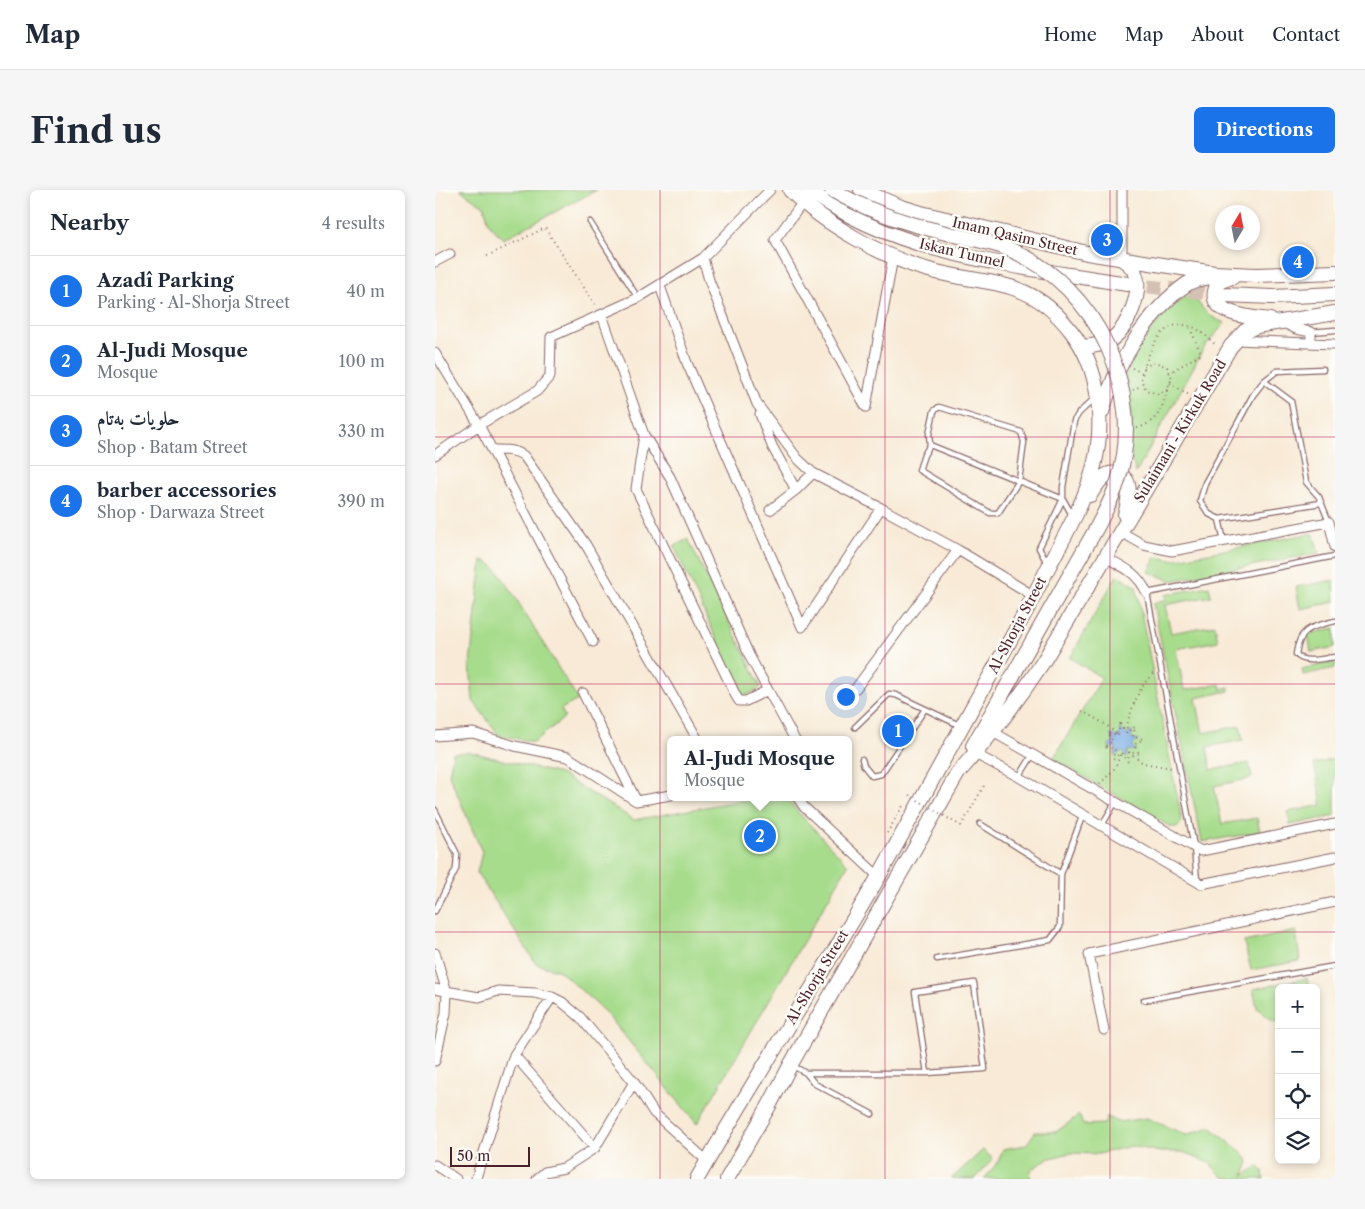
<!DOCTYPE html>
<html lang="en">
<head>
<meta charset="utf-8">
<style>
	body { margin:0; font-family:"Libre Caslon Text",Amiri,serif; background:#f6f6f7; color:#1f2937 }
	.controls { position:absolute; right:15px; bottom:15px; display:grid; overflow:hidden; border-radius:8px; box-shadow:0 2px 8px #0003 }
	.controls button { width:45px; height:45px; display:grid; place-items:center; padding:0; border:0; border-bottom:1px solid #e0e1e3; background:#fff; color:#1f2937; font:25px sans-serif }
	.compass { position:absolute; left:780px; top:15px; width:45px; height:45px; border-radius:50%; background:#fff; box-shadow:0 2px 8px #0003; rotate:10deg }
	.scale { position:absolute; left:15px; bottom:12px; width:80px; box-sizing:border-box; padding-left:5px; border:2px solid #4a1f2b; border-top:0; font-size:14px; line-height:18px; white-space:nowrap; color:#4a1f2b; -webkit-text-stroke:4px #fdfcf7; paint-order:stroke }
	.you { position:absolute; left:410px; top:506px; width:18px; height:18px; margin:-12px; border:4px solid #fff; border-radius:50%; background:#1a73e8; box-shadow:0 0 0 8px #1a73e833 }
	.badge { display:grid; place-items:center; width:32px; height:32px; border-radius:50%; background:#1a73e8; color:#fff; font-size:16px; font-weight:700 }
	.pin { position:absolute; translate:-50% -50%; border:2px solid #fff; box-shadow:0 1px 5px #0006 }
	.popup { position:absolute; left:232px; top:546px; width:185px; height:65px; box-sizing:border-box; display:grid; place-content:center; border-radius:8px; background:#fff; filter:drop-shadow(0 1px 4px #0005); font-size:16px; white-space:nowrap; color:#747a83 }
	.popup b { font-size:19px; color:#1f2937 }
	.popup::after { content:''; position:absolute; left:50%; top:100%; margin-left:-10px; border:10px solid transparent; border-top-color:#fff }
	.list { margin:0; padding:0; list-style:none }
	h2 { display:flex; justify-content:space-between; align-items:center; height:65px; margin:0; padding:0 20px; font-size:21px }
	h2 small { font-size:16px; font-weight:400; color:#747a83 }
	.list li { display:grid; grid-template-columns:32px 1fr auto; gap:15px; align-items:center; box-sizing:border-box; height:70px; padding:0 20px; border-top:1px solid #e0e1e3 }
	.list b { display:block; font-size:19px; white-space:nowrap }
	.list p { margin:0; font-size:16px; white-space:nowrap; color:#747a83 }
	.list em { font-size:16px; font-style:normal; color:#747a83 }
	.icon { flex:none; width:28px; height:28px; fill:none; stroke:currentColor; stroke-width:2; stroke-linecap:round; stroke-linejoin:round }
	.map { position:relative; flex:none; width:900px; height:989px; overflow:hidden; border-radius:8px }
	header { display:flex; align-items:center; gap:30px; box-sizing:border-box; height:70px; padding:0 25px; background:#fff; border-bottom:1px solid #e0e1e3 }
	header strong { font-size:24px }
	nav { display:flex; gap:28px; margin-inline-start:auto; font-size:18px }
	.intro { display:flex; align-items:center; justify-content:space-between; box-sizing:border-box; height:120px; padding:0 30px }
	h1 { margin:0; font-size:35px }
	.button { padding:12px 22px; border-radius:8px; background:#1a73e8; color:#fff; font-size:18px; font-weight:700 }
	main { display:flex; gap:30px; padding:0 30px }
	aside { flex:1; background:#fff; border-radius:8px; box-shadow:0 2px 8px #0003 }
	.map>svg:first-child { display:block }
	.green { fill:#a7dc8c; stroke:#787e5c }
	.water { fill:#7aace6; stroke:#626688 }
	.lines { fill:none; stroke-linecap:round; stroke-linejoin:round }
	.primary-tunnel { stroke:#d5c1b4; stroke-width:14; stroke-dasharray:14 7; stroke-linecap:butt }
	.service-casing { stroke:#876667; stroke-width:7 }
	.minor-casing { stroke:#876667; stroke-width:11 }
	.primary-casing { stroke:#876667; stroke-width:16 }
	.path { stroke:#876667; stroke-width:2; stroke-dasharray:1 4; stroke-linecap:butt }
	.service { stroke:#fff; stroke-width:4.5 }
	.minor { stroke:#fff; stroke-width:9 }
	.primary { stroke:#fff; stroke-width:14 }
	.primary-bridge-casing { stroke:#876667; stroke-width:16; stroke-linecap:butt }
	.path-bridge { stroke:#876667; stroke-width:2; stroke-dasharray:1 4; stroke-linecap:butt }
	.primary-bridge { stroke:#fff; stroke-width:14 }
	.grid { fill:none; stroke:#c2185b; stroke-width:1; stroke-opacity:0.55 }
	.labels { text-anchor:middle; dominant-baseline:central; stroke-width:5; stroke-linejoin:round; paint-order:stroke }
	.street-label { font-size:14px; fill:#4a1f2b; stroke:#fdfcf7 }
</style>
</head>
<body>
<header>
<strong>Map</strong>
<nav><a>Home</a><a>Map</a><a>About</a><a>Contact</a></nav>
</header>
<div class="intro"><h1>Find us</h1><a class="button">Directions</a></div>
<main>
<aside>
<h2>Nearby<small>4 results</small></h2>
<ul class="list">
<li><span class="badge">1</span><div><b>Azadî Parking</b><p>Parking · Al-Shorja Street</p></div><em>40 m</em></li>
<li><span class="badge">2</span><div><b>Al-Judi Mosque</b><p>Mosque</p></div><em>100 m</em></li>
<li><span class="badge">3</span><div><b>حلویات بەتام</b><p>Shop · Batam Street</p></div><em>330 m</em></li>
<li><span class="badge">4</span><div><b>barber accessories</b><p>Shop · Darwaza Street</p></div><em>390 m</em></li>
</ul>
</aside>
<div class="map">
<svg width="900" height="989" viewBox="0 0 900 989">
	<rect width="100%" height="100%" fill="#fdfcf7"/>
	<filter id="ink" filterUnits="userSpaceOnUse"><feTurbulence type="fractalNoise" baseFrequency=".02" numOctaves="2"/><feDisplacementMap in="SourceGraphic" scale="10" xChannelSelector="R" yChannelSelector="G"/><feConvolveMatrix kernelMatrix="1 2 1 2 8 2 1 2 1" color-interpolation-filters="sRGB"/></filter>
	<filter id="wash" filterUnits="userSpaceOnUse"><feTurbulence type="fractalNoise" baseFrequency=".0096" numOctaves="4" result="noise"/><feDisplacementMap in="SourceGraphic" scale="20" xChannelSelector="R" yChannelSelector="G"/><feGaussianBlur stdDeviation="1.12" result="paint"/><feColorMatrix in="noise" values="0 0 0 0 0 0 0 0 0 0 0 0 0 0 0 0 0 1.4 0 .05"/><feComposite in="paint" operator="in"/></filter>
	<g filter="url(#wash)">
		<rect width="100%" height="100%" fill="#f8ead6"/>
		<!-- green -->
		<path class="green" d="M 25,0 L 162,0 L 68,49 L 54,34 L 49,16 Z
			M 758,101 C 764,118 774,127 790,133 L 770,156 L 701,283 L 694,260 L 697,240 L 696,221 L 690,185 L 701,162 L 715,141 L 733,121 Z
			M 878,343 L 884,363 L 736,391 L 714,382 L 721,367 L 737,370 Z
			M 253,349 L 326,497 L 308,507 L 239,356 Z
			M 47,370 C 59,374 65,384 72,394 L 143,510 L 126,519 L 130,527 L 99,552 L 64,545 L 38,511 L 35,474 Z
			M 682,385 L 701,396 L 747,631 L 743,637 L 736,637 L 618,569 L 667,488 L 635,468 Z
			M 899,390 L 900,412 L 865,419 L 861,397 Z
			M 774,396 L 776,406 L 730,415 L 736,443 L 780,435 L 783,451 L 741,459 L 749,500 L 785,494 L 786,499 L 794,497 L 794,501 L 761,508 L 768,543 L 805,536 L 808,550 L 772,557 L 776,580 L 814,573 L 817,588 L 779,596 L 787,634 L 822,628 L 825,642 L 767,652 L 718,414 L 731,410 L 730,405 Z
			M 900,438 L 900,457 L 876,462 L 873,444 Z
			M 900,472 L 900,478 L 868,485 L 867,479 Z
			M 35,562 L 125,584 L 199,630 L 324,607 L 349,607 L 413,675 L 262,934 L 170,822 L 125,781 L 101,774 L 42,683 L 47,662 L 14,585 L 18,563 Z
			M 900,569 L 900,626 L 855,635 L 853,622 L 887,615 L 879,574 Z
			M 861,741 L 865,771 L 816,780 L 809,752 Z
			M 872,788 L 874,798 L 844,798 L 844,831 L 839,832 L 822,818 L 818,799 Z
			M 644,925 L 648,935 L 670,934 L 671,926 L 683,932 L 712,928 L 751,945 L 775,937 L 808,963 L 814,972 L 809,986 L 823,976 L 828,981 L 829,989 L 793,989 L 787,986 L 774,973 L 748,962 L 725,962 L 696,956 L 664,964 L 635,963 L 612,969 L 596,980 L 595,989 L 549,989 L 563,972 L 568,959 L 591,955 L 600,942 L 621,942 Z
			M 548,960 L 558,969 L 540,989 L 516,989 Z"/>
		<!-- water -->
		<path class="water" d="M 685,538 L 691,545 L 697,540 L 696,548 L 704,550 L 697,555 L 701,561 L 693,560 L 691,568 L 687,561 L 680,566 L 681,558 L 673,556 L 680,551 L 675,545 L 684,547 Z"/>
	</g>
	<g filter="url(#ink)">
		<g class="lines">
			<!-- primary-tunnel -->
			<path class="primary-tunnel" d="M 692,94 L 789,105"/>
			<defs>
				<path id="service" d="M 155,32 L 203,108
					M 876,142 L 900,140
					M 829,191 L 856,211 L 871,292 L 884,307 L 894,332
					M 495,255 L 489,265 L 484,280 L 555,323 L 563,323 L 584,291 L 589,252 L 586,242 L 504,217 L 499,221 L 494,244 L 495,255 L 628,309 L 604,358 L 612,373
					M 637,325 L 628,309 L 628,297 L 639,231 L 644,223 L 660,208
					M 784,329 L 886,313
					M 789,351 L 784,329 L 774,324 L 765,311 L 770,293 L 818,205 L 829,191 L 842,181 L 888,179
					M 900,431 C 877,437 865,437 861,464 C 869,475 888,468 900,467
					M 420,537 L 454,504 L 461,505 L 526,536
					M 427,569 L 429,576 L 437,586 L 446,584 L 490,519
					M 584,587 L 597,566
					M 0,620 L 22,664 L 21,679 L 0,721
					M 545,634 L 626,684
					M 667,635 L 680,613
					M 762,691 L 759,657 L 712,403 L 900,366
					M 502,769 L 615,750 L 625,737 L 626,684 L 648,624
					M 709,810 L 900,776
					M 358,876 L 371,883 L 492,883 L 480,802 L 539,793 L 550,879 L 492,883
					M 371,883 L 380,894 L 437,924"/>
				<path id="minor" d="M 368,12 L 340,50 L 431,217
					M 268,68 L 274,90 L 322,214 L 362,268 L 378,283 L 446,318 L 523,360 L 599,406
					M 687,69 L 687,0
					M 0,72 L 15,64
					M 225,96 L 252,173 L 367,437
					M 167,125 L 209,245 L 235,287 L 315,467 L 360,550
					M 847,132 L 861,139 L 876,142 L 876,153
					M 801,150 L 900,154
					M 0,163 L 44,235 L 158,452
					M 431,217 L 458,67
					M 325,224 L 337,256 L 361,300
					M 209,245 L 201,299 L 301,506 L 304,511 L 311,511 L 333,500
					M 57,260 C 68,260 80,259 89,266 L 151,355 L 263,550
					M 0,265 L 44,235 L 102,201 L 115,186 L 116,147 L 203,108 L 268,68 L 335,0
					M 335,320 L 361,300 L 378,283
					M 684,341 L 709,355 L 737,361 L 894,332 L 900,357
					M 670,367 C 690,378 702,382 712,403
					M 367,437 L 446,318
					M 421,498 L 523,360
					M 148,503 L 201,610
					M 558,542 L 766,661 L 900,634
					M 0,546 L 38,543 L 80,556 L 133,567 L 201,611 L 236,605
					M 540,564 L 584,587 L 766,694 L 900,667
					M 362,607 L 369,617 L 443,686
					M 0,763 L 12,802 L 11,823 L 0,871
					M 0,799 L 44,807 L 63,801 L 100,803 L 117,807 L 127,812 L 145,827 L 199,892 L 219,923 L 272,971
					M 669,840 L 654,764 L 900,712
					M 79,865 L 160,958
					M 0,975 L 21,989
					M 41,988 L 79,865 L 117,807
					M 102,989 L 110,982 L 129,978 L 160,958 L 199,892"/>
				<path id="primary" d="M 374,0 C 464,67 585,76 692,94
					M 426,0 L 466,17 L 486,23 L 652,63 L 779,83 L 821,85 L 900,82
					M 798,87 C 790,89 782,91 780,101 C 775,125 819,128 835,130
					M 789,105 L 838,107 L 900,104
					M 647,157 C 658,156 668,155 677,149 C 693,137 708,102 700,83 C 698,76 692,73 687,69
					M 667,222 C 679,178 713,120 752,94 C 759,89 769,88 778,87
					M 655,305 C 659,299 663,291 670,286 C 673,284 677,283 681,284 C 700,286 693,313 690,325
					M 538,556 L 649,360
					M 262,989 C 320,887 385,788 444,686 C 479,624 513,562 547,500 C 571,459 593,418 614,376 C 631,343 650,312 659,276 C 670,232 665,178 636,141 C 593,85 554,97 494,80 C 449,68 388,33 355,0
					M 292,989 L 335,914 L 356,874 L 523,583 C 554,548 582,512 608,472 L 796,156 L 810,141 L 822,136 L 900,123"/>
			</defs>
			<!-- service casing -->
			<use href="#service" class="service-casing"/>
			<!-- minor casing -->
			<use href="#minor" class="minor-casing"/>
			<!-- primary casing -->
			<use href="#primary" class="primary-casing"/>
			<!-- path -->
			<path class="path" d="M 52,66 L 110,38 L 161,116
				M 709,177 L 720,172 L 732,177 L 737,188 L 732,200 L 723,204 L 711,200 L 706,190 C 712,165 725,123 760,138 C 768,142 775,150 782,156
				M 697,178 L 707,183
				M 734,183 L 766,164 L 755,138
				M 735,193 L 754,205
				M 698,200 L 707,195
				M 702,238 C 722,233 728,218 732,200
				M 647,521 L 670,534 L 683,545
				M 685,534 L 691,543 L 700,537 L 698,547 L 708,549 L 699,555 L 705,564 L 694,562 L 693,572 L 686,563 L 678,569 L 680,559 L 669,557 L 678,551 L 672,543 L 683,545 Z
				M 691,543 C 693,525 705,493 719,483
				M 694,562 L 708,573 L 737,578
				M 665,594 L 680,578 L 686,563
				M 526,636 L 549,596
				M 452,643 L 468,616"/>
			<!-- service -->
			<use href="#service" class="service"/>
			<!-- minor -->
			<use href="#minor" class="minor"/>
			<!-- primary -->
			<use href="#primary" class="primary"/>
			<defs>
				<path id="primary-bridge" d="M 397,0 C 431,20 469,33 507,42 C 531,48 554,51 576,60 C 662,97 711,202 683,291 C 675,315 662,338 649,360"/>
			</defs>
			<!-- primary-bridge casing -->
			<use href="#primary-bridge" class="primary-bridge-casing"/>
			<!-- path-bridge -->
			<path class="path-bridge" d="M 474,605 L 526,636"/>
			<!-- primary-bridge -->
			<use href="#primary-bridge" class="primary-bridge"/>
		</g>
	</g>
	<!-- grid -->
	<path class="grid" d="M 225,0 L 225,989M 450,0 L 450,989M 675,0 L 675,989M 0,247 L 900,247M 0,494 L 900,494M 0,742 L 900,742"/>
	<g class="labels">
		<!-- street labels -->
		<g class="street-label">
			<text transform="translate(580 46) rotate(13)">Imam Qasim Street</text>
			<text transform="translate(527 63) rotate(13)">Iskan Tunnel</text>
			<text transform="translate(745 241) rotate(-59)">Sulaimani - Kirkuk Road</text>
			<text transform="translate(582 435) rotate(-62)">Al-Shorja Street</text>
			<text transform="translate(382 787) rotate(-59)">Al-Shorja Street</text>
		</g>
	</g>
</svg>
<div class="controls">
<button>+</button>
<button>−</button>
<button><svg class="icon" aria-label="locate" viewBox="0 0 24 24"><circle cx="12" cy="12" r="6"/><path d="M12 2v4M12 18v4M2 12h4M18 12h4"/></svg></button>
<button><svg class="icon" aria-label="layers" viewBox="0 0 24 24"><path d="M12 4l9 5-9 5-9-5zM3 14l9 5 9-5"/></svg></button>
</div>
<svg class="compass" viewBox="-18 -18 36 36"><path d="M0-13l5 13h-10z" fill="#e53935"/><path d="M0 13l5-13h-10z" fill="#747a83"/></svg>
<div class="scale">50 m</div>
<div class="you"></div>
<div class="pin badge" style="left:463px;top:541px">1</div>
<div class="pin badge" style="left:325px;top:646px">2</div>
<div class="popup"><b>Al-Judi Mosque</b>Mosque</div>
<div class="pin badge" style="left:672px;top:50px">3</div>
<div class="pin badge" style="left:863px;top:72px">4</div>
</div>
</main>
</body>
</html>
